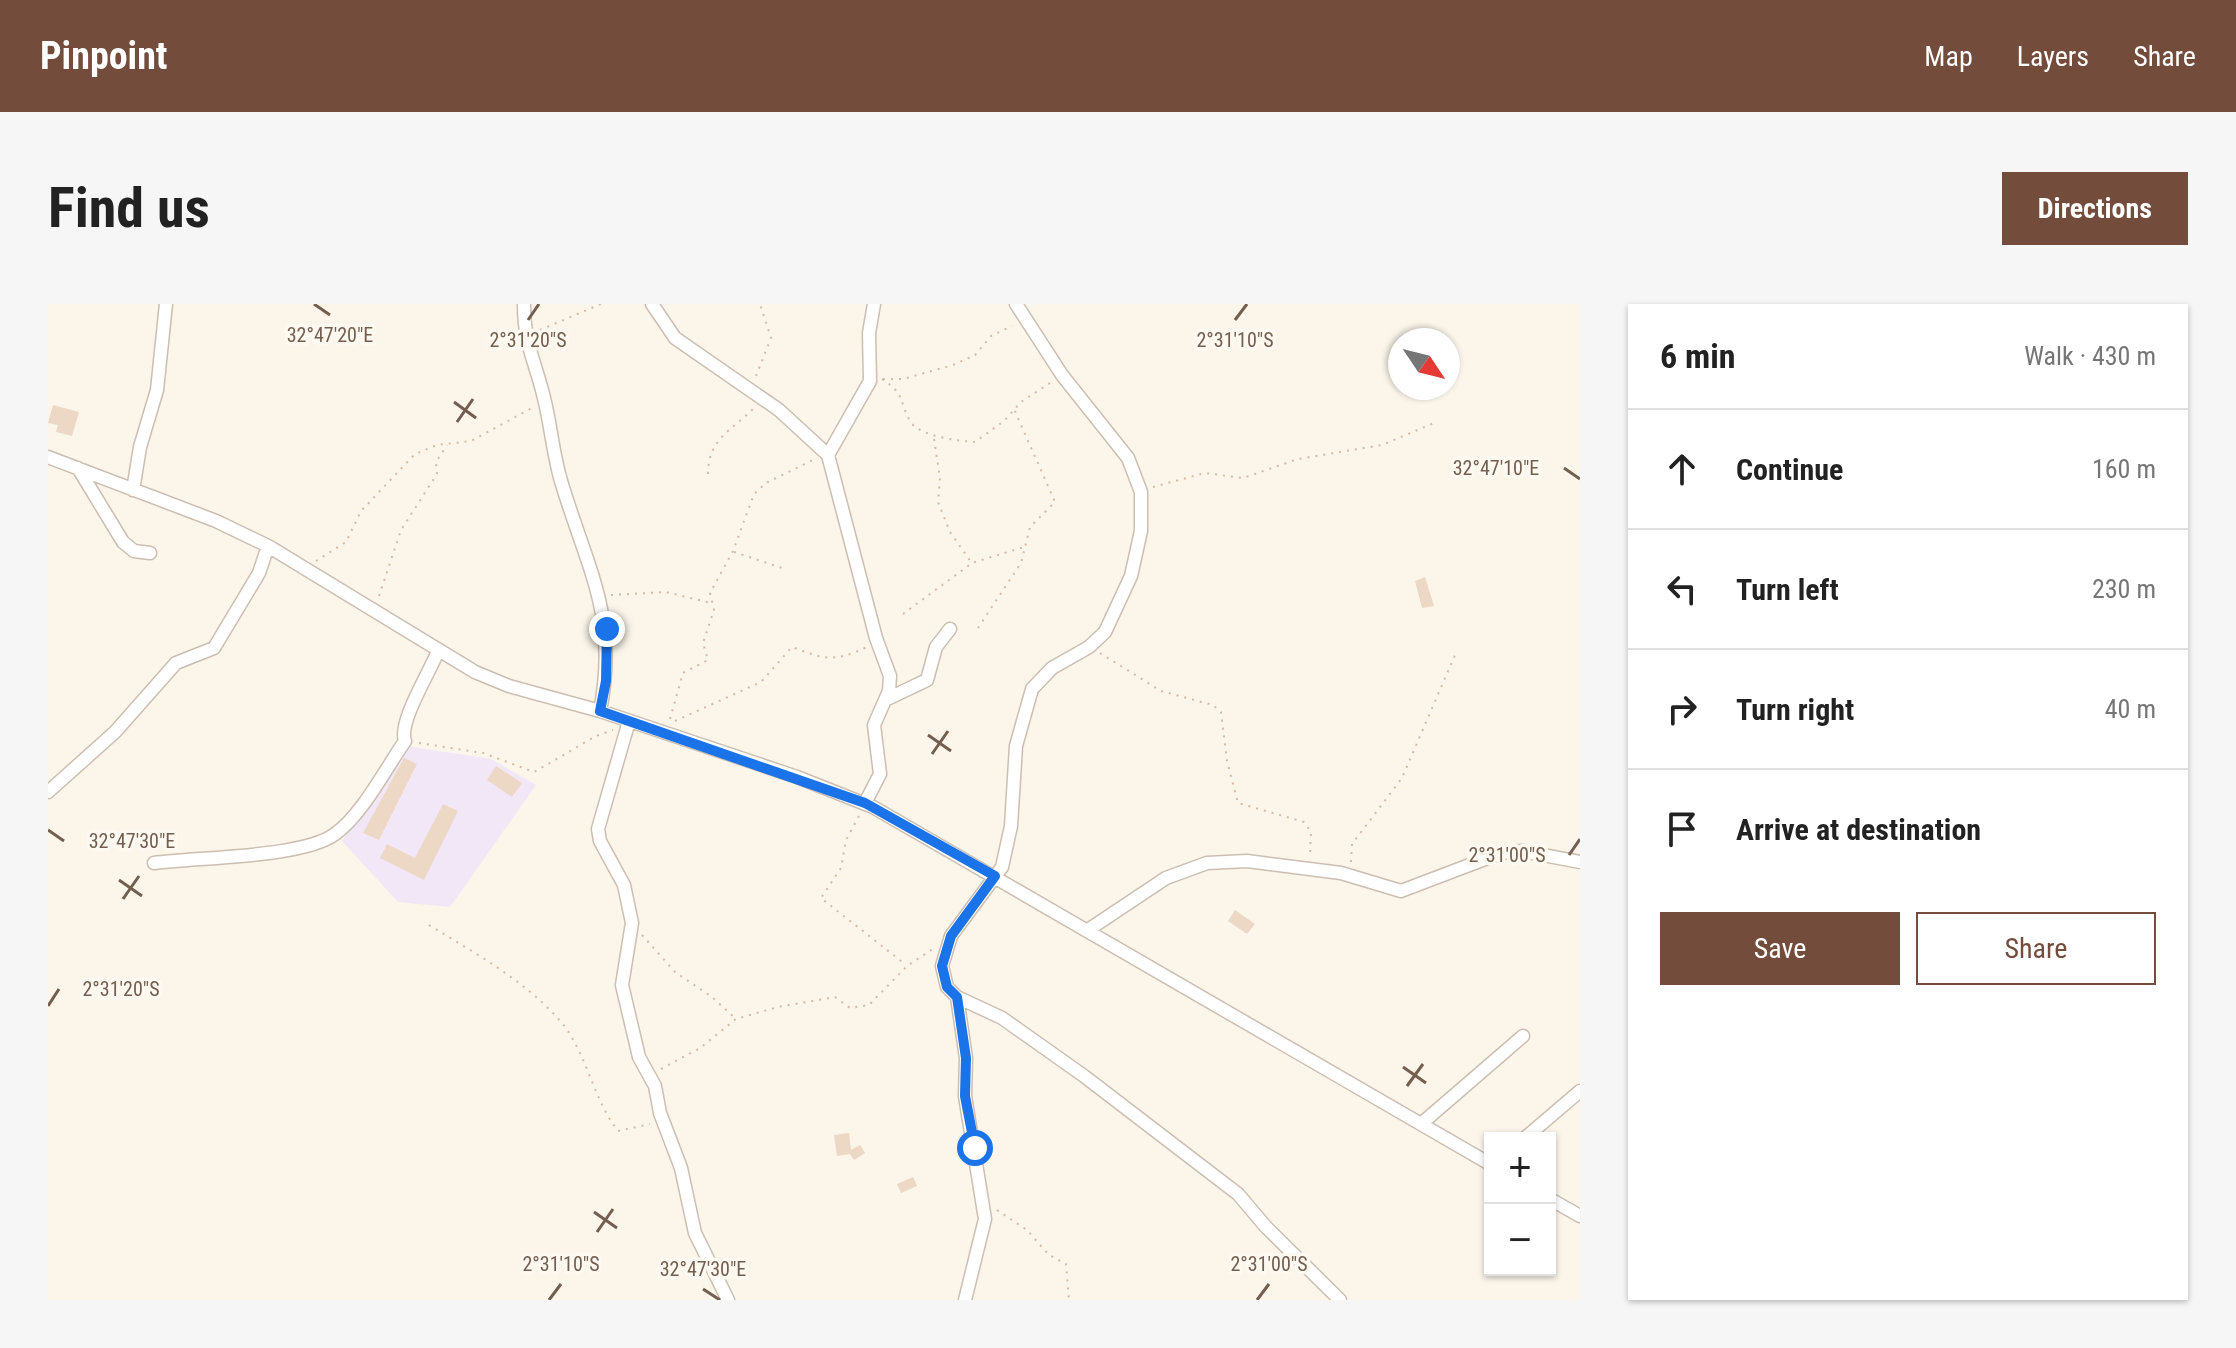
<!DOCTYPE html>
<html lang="en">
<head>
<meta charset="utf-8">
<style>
	body { margin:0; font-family:"Roboto Condensed",sans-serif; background:#f6f6f6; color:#222 }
	.controls { position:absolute; right:24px; bottom:24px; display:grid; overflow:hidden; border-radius:0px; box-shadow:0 2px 6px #0004 }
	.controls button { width:72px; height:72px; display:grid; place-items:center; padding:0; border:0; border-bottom:2px solid #e0e0e0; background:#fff; color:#222; font:40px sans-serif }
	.compass { position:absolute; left:1340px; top:24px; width:72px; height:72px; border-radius:50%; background:#fff; box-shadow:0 2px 6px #0004; rotate:125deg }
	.stop { position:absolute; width:24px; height:24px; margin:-18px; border:6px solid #1a73e8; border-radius:50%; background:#fff }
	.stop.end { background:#1a73e8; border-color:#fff; box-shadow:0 2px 8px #0008 }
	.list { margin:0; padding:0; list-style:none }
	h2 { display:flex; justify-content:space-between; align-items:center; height:104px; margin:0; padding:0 32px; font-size:34px }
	h2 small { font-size:26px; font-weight:400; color:#767676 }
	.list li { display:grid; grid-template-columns:52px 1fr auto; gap:24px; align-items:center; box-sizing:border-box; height:120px; padding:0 32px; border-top:2px solid #e0e0e0 }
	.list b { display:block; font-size:30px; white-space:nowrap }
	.list em { font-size:26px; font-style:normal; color:#767676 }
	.actions { display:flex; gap:16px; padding:24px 32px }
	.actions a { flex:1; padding:18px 0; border:2px solid #744c3c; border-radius:0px; text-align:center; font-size:28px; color:#744c3c }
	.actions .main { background:#744c3c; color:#fff }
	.icon { flex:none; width:44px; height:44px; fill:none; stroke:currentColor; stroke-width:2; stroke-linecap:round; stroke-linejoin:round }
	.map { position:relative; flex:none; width:1532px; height:996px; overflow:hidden; border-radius:0px }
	header { display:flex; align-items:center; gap:48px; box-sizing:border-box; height:112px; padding:0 40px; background:#744c3c; color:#fff }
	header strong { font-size:38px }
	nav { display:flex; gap:44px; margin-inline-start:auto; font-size:28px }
	.intro { display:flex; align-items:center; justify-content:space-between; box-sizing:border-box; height:192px; padding:0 48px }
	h1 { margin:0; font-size:56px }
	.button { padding:20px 36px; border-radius:0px; background:#744c3c; color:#fff; font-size:28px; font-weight:700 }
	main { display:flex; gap:48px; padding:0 48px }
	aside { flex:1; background:#fff; border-radius:0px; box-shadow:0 2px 6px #0004 }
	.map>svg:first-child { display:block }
	.education { fill:#f2e7f7 }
	.building { fill:#edd7c5 }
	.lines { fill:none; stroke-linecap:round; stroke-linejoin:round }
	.minor-casing { stroke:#ccbeb1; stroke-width:15 }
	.path { stroke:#d3bba7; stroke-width:2; stroke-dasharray:2 6; stroke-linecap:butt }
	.minor { stroke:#fff; stroke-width:12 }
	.route { stroke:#1a73e8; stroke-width:10 }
	.ticks { fill:none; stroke:#735e50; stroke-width:3 }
	.ticks-label { font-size:20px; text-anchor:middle; fill:#735e50; stroke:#fdf9f1; stroke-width:7; stroke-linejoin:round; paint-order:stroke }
</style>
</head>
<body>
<header>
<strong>Pinpoint</strong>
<nav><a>Map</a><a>Layers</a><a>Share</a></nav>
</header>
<div class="intro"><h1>Find us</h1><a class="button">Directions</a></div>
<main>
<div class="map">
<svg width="1532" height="996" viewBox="0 0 1532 996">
	<rect width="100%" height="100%" fill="#fbf5ea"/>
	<!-- education -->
	<path class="education" d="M 358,442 L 443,455 L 488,481 L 402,603 L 350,598 L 294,537 Z"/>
	<!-- building -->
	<path class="building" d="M 5,101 L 31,108 L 24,132 L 8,128 L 10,121 L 0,119 Z
		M 1377,273 L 1386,302 L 1374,304 L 1367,277 Z
		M 356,454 L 369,460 L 331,536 L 315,529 Z
		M 448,462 L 474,479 L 464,493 L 439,476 Z
		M 395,500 L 410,507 L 376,576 L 332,554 L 339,540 L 367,554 Z
		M 1187,606 L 1207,620 L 1199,630 L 1180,617 Z
		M 801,829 L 803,846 L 812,841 L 817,849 L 806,856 L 802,850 L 789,852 L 786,831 Z
		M 865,873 L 869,882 L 853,889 L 849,880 Z"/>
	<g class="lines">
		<defs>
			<path id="minor" d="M 476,0 C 476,41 487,56 496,94 C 503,122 505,150 513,177 C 539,264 571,312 552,407
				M 604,0 L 627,34 L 731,106 L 780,151 L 828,334 L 842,372 L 841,387 L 826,421 L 832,470 L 817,499
				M 968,0 L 1014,71 L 1080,154 L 1093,188 L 1093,227 L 1083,272 L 1057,328 L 1041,343 L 1004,364 L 984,385 L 968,442 L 963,522 L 954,563 L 903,632 L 894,662 L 899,683 L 909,693 L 954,714 L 1036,772 L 1190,890 L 1218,923 L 1292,996
				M 780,151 L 822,77 L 821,29 L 826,0
				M 0,153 L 168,217 L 220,242 L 427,368 L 461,382 L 552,407 L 749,473 L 825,503 L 1442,860
				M 30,164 L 75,238 L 86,247 L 102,249
				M 85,186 L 92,143 L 109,86 L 118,0
				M 837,396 L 879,376 L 888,343 L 902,325
				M 581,417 L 550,525 L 552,537 L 576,581 L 584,619 L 574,681 L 591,753 L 607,782 L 612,809 L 633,864 L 647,929 L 680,996
				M 0,488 L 67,428 L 128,359 L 166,344 L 211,269 L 220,242
				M 106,559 C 149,553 255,554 287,530 C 314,511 338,464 357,437 C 350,418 382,368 390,347
				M 1040,626 L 1118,574 L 1159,559 L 1199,557 L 1293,569 L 1353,587 L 1453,549 L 1474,547 L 1532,558
				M 909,693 L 918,754 L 917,792 L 937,915 L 917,996
				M 1373,820 L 1475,732
				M 1477,834 L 1532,787
				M 1502,895 L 1532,912"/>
		</defs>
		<!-- minor casing -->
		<use href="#minor" class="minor-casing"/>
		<!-- path -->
		<path class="path" d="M 492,26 L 553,0
			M 708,72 L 723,34 L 712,0
			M 834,75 C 858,91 850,95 862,117 C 870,132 910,137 927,138 L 956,117 L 973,98 L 1005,77
			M 835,75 L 855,75 L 905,61 L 927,51 L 943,32 L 964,22
			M 886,135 L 892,174 L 890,198 L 902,228 L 923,258
			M 660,170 C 660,135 683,127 706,104
			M 1105,183 L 1157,169 L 1195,174 L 1250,155 L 1334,141 L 1386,119
			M 686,248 L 737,265
			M 268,257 L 298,238 L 313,207 L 367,150 L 389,141 L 423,137 L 484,104
			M 563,291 L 618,288 L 663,299
			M 331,292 L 353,226 L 389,170 L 388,158 L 399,141
			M 855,310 L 924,259 L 976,243
			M 930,324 L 973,259 L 982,223 L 1007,198 L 966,105
			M 1052,349 L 1113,387 L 1165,401 L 1173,408 L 1179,457 L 1190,499 L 1256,518 L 1263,528 L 1262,551
			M 622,415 L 635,369 L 660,356 L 655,339 L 666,306 L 662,289 L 685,247 L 706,190 L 718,179 L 767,155
			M 627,417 L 713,378 L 744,343 C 776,355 785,359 819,343
			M 371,439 L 435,449 L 486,468 L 548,432 L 565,426
			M 811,512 L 798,536 L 793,564 L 773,594 L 858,661
			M 1303,558 L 1304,540 L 1354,474 L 1407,351
			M 381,621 C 428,650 477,676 514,719 C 539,750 545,795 570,827 L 602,820
			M 594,631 L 627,668 L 664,693 L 687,714
			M 613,765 L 652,744 L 688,715 L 730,703 L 787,693 L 802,704 L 821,701 L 859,662 L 886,644
			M 949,906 L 979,926 L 1001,951 L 1018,960 L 1021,996"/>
		<!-- minor -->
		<use href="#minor" class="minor"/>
	</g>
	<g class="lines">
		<!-- route -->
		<path class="route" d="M 559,325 L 558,377 L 552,407 L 817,499 L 947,572 L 903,632 L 894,662 L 899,683 L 909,693 L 918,754 L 917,792 L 927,844"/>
	</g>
	<!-- ticks -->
	<path class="ticks" d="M 266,0 L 282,11M 480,16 L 491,0M 1187,16 L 1199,0M 406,98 L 428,114M 409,118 L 425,95M 1516,164 L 1532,175M 880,431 L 903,447M 884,450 L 900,427M 0,526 L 16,537M 1521,551 L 1532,535M 71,576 L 94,592M 75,595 L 91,572M 0,702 L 11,685M 1355,763 L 1378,779M 1359,782 L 1375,760M 546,908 L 569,924M 549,928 L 565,905M 655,985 L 672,996M 501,996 L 513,980M 1209,996 L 1221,980"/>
	<g class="ticks-label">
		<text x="282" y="38">32°47'20"E</text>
		<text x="480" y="43">2°31'20"S</text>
		<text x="1187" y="43">2°31'10"S</text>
		<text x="1448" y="171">32°47'10"E</text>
		<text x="84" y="544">32°47'30"E</text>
		<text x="1459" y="558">2°31'00"S</text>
		<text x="73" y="692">2°31'20"S</text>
		<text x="513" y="967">2°31'10"S</text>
		<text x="1221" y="967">2°31'00"S</text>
		<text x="655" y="972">32°47'30"E</text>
	</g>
</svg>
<div class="controls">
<button>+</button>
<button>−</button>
</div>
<svg class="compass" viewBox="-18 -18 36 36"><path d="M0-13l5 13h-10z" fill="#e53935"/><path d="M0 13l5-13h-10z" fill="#767676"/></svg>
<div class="stop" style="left:927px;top:844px"></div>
<div class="stop end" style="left:559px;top:325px"></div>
</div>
<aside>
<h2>6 min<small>Walk · 430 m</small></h2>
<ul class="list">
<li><svg class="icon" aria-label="ahead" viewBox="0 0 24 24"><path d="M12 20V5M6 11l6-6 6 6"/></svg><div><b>Continue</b></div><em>160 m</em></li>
<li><svg class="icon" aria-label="left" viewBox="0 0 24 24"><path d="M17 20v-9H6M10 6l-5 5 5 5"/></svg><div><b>Turn left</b></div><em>230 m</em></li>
<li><svg class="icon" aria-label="right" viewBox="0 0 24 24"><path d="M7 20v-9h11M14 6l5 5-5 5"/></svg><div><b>Turn right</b></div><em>40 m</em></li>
<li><svg class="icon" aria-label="arrive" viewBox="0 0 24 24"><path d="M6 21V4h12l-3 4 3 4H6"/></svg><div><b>Arrive at destination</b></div></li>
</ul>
<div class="actions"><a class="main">Save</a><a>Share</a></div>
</aside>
</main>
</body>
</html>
